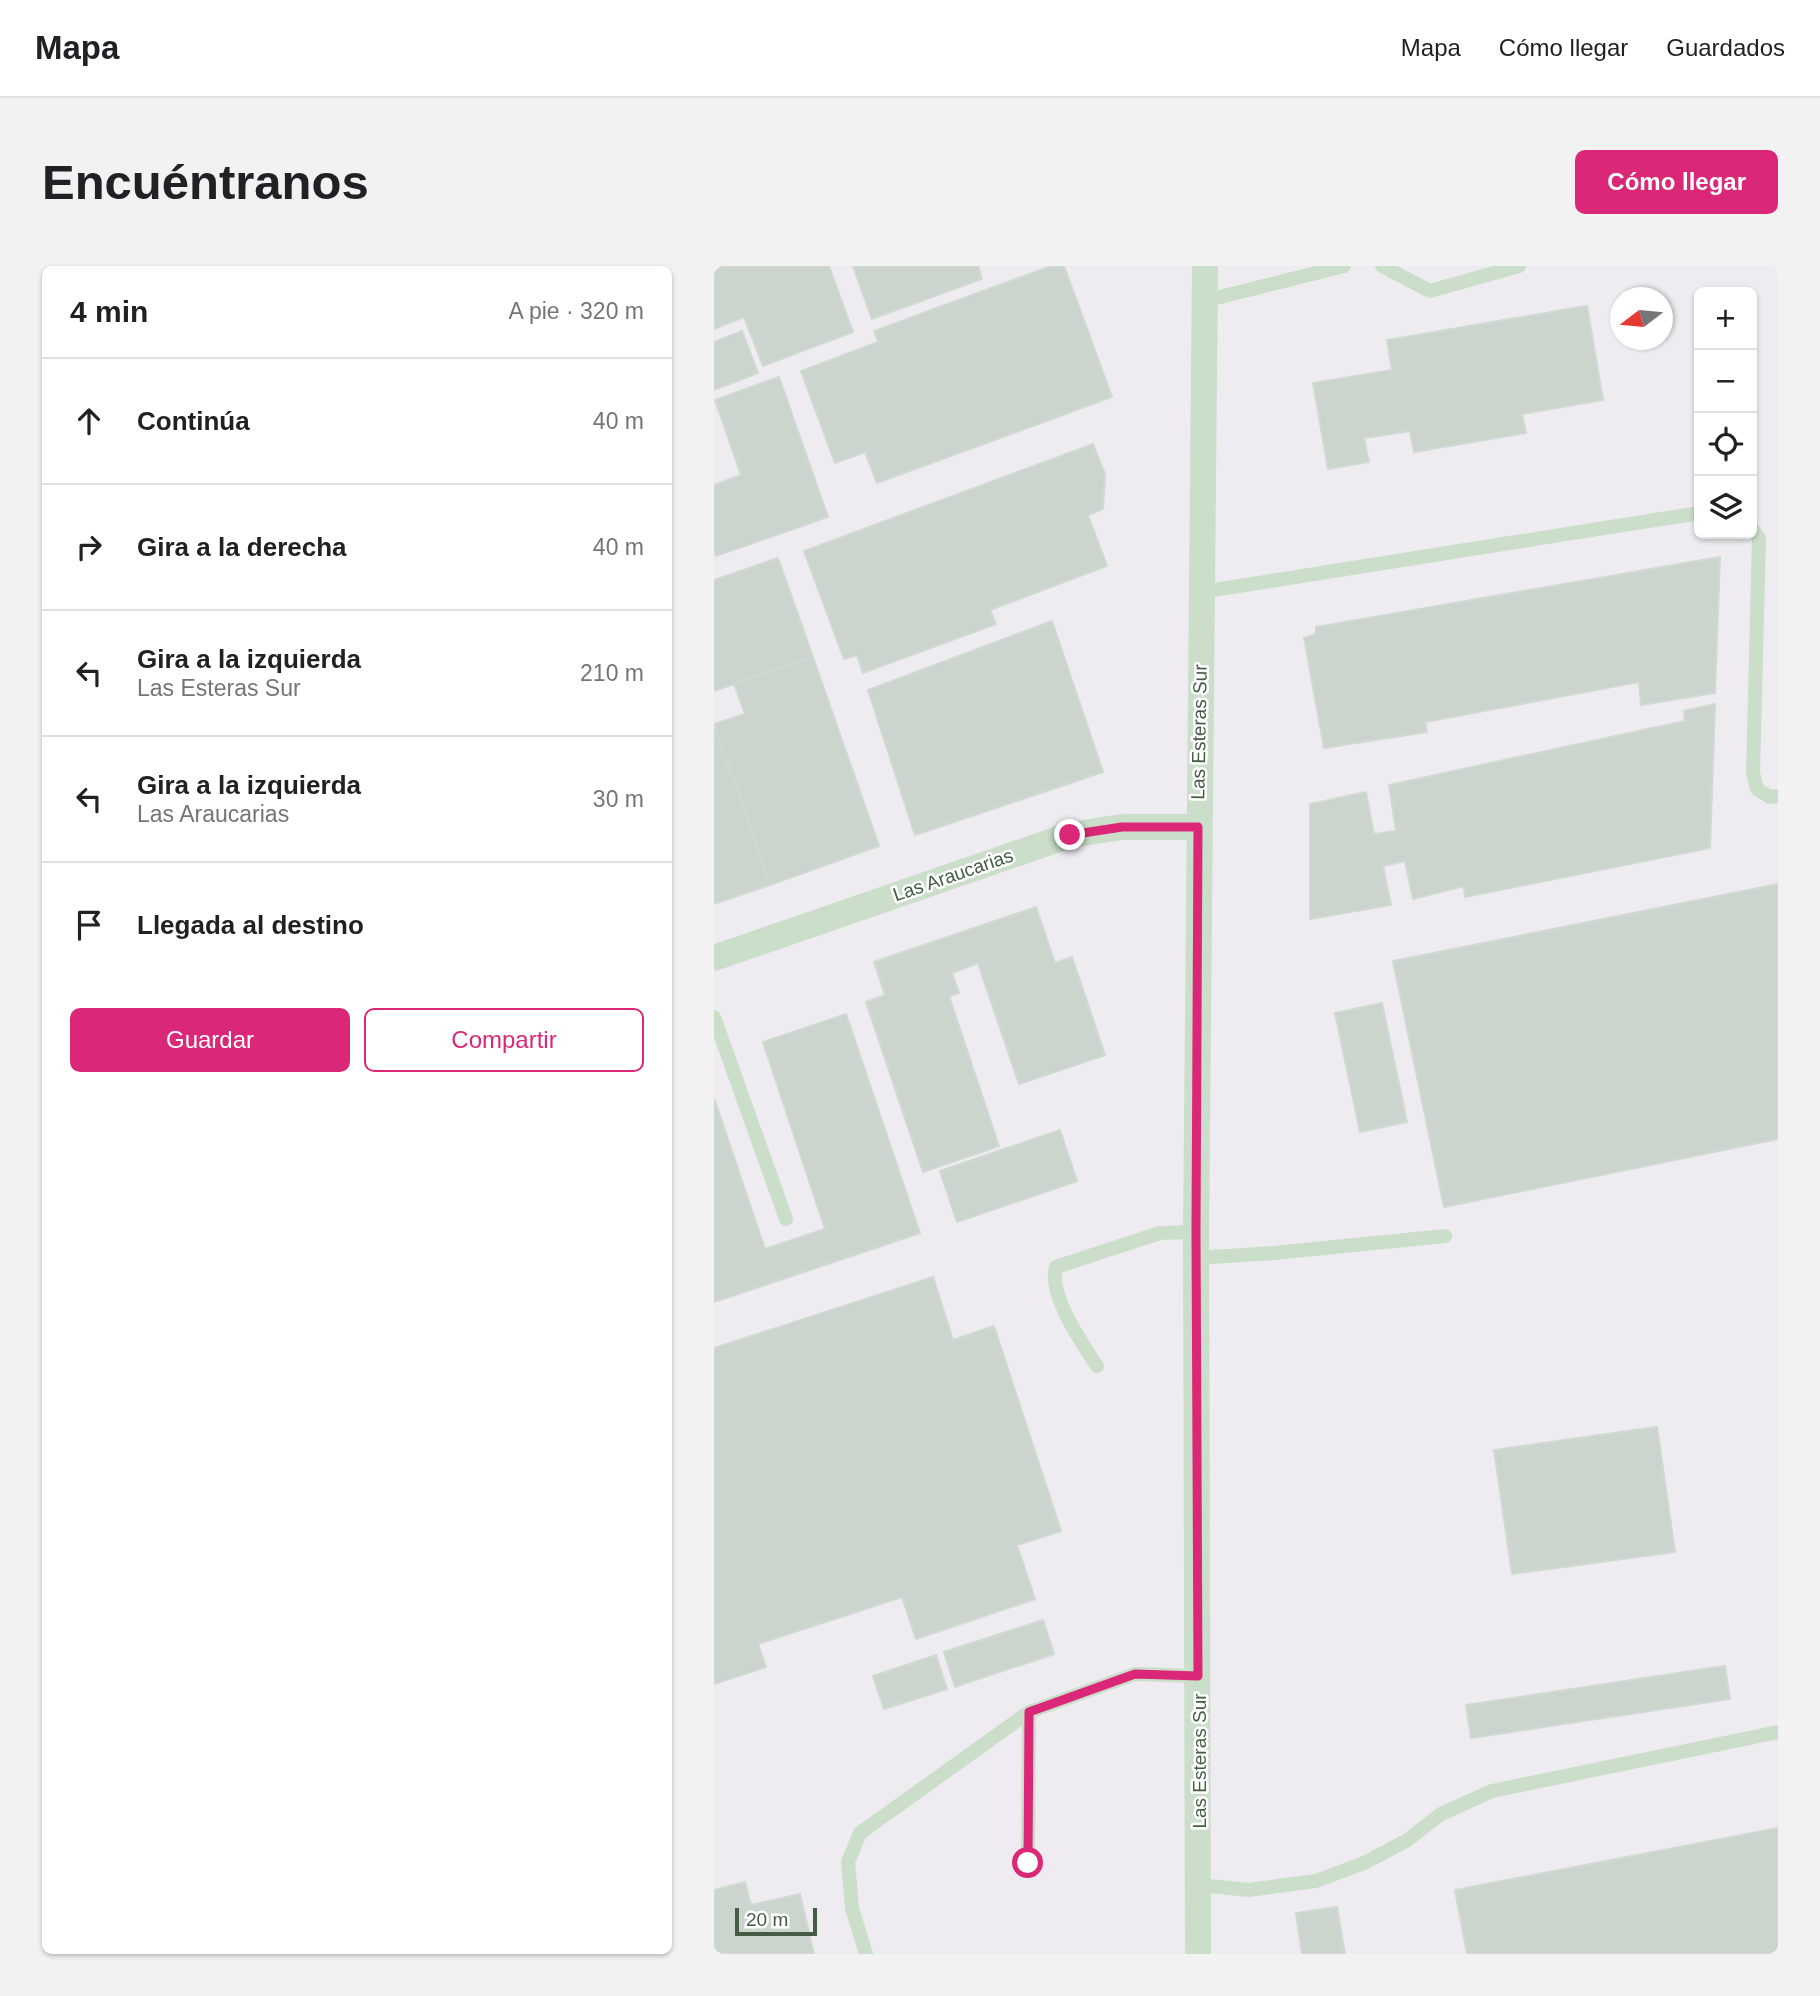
<!DOCTYPE html>
<html lang="es">
<head>
<meta charset="utf-8">
<style>
	body { margin:0; font-family:Arial,sans-serif; background:#f2f2f2; color:#202124 }
	.controls { position:absolute; right:21px; top:21px; display:grid; overflow:hidden; border-radius:10px; box-shadow:0 2px 5px #0004 }
	.controls button { width:63px; height:63px; display:grid; place-items:center; padding:0; border:0; border-bottom:2px solid #e0e0e0; background:#fff; color:#202124; font:35px sans-serif }
	.compass { position:absolute; left:896px; top:21px; width:63px; height:63px; border-radius:50%; background:#fff; box-shadow:0 2px 5px #0004; rotate:254deg }
	.scale { position:absolute; left:21px; bottom:18px; width:82px; box-sizing:border-box; padding-left:7px; border:4px solid #445b44; border-top:0; font-size:19px; line-height:24px; white-space:nowrap; color:#445b44; -webkit-text-stroke:5px #fff; paint-order:stroke }
	.stop { position:absolute; width:21px; height:21px; margin:-16px; border:5px solid #db2777; border-radius:50%; background:#fff }
	.stop.end { background:#db2777; border-color:#fff; box-shadow:0 2px 7px #0008 }
	.list { margin:0; padding:0; list-style:none }
	h2 { display:flex; justify-content:space-between; align-items:center; height:91px; margin:0; padding:0 28px; font-size:30px }
	h2 small { font-size:23px; font-weight:400; color:#757577 }
	.list li { display:grid; grid-template-columns:46px 1fr auto; gap:21px; align-items:center; box-sizing:border-box; height:126px; padding:0 28px; border-top:2px solid #e0e0e0 }
	.list b { display:block; font-size:26px; white-space:nowrap }
	.list p { margin:0; font-size:23px; white-space:nowrap; color:#757577 }
	.list em { font-size:23px; font-style:normal; color:#757577 }
	.actions { display:flex; gap:14px; padding:21px 28px }
	.actions a { flex:1; padding:16px 0; border:2px solid #db2777; border-radius:10px; text-align:center; font-size:24px; color:#db2777 }
	.actions .main { background:#db2777; color:#fff }
	.icon { flex:none; width:38px; height:38px; fill:none; stroke:currentColor; stroke-width:2; stroke-linecap:round; stroke-linejoin:round }
	.map { position:relative; flex:none; width:1064px; height:1688px; overflow:hidden; border-radius:10px }
	header { display:flex; align-items:center; gap:42px; box-sizing:border-box; height:98px; padding:0 35px; background:#fff; border-bottom:2px solid #e0e0e0 }
	header strong { font-size:33px }
	nav { display:flex; gap:38px; margin-inline-start:auto; font-size:24px }
	.intro { display:flex; align-items:center; justify-content:space-between; box-sizing:border-box; height:168px; padding:0 42px }
	h1 { margin:0; font-size:49px }
	.button { padding:18px 32px; border-radius:10px; background:#db2777; color:#fff; font-size:24px; font-weight:700 }
	main { display:flex; gap:42px; padding:0 42px }
	aside { flex:1; background:#fff; border-radius:10px; box-shadow:0 2px 5px #0004 }
	.map>svg:first-child { display:block }
	.building { fill:#cbd5cd; stroke:#d0d9d2; stroke-width:2 }
	.lines { fill:none; stroke-linecap:round; stroke-linejoin:round }
	.lane { stroke:#cadeca; stroke-width:14 }
	.street { stroke:#cadeca; stroke-width:26 }
	.route { stroke:#db2777; stroke-width:9 }
	.labels { text-anchor:middle; dominant-baseline:central; stroke-width:5; stroke-linejoin:round; paint-order:stroke }
	.street-label { font-size:19px; fill:#445b44; stroke:#fff }
</style>
</head>
<body>
<header>
<strong>Mapa</strong>
<nav><a>Mapa</a><a>Cómo llegar</a><a>Guardados</a></nav>
</header>
<div class="intro"><h1>Encuéntranos</h1><a class="button">Cómo llegar</a></div>
<main>
<aside>
<h2>4 min<small>A pie · 320 m</small></h2>
<ul class="list">
<li><svg class="icon" aria-label="ahead" viewBox="0 0 24 24"><path d="M12 20V5M6 11l6-6 6 6"/></svg><div><b>Continúa</b></div><em>40 m</em></li>
<li><svg class="icon" aria-label="right" viewBox="0 0 24 24"><path d="M7 20v-9h11M14 6l5 5-5 5"/></svg><div><b>Gira a la derecha</b></div><em>40 m</em></li>
<li><svg class="icon" aria-label="left" viewBox="0 0 24 24"><path d="M17 20v-9H6M10 6l-5 5 5 5"/></svg><div><b>Gira a la izquierda</b><p>Las Esteras Sur</p></div><em>210 m</em></li>
<li><svg class="icon" aria-label="left" viewBox="0 0 24 24"><path d="M17 20v-9H6M10 6l-5 5 5 5"/></svg><div><b>Gira a la izquierda</b><p>Las Araucarias</p></div><em>30 m</em></li>
<li><svg class="icon" aria-label="arrive" viewBox="0 0 24 24"><path d="M6 21V4h12l-3 4 3 4H6"/></svg><div><b>Llegada al destino</b></div></li>
</ul>
<div class="actions"><a class="main">Guardar</a><a>Compartir</a></div>
</aside>
<div class="map">
<svg width="1064" height="1688" viewBox="0 0 1064 1688">
	<rect width="100%" height="100%" fill="#eeecf0"/>
	<!-- building -->
	<path class="building" d="M 0,0 L 115,0 L 139,66 L 49,100 L 30,51 L 0,63 Z
		M 139,0 L 264,0 L 268,13 L 158,53 Z
		M 337,0 L 350,0 L 398,131 L 163,217 L 151,186 L 121,197 L 87,105 L 164,76 L 160,65 Z
		M 873,40 L 889,134 L 808,148 L 812,167 L 700,186 L 696,165 L 650,172 L 655,196 L 614,203 L 599,117 L 678,104 L 673,74 Z
		M 28,65 L 44,107 L 0,124 L 0,76 Z
		M 65,111 L 114,251 L 2,290 L 0,285 L 0,219 L 27,209 L 1,134 Z
		M 379,178 L 391,208 L 389,243 L 374,249 L 393,300 L 276,344 L 282,358 L 149,407 L 143,389 L 130,393 L 90,285 Z
		M 1006,291 L 1001,427 L 927,439 L 925,416 L 711,456 L 713,466 L 610,482 L 590,372 L 602,368 L 602,361 Z
		M 64,292 L 99,391 L 0,425 L 0,314 Z
		M 338,355 L 389,506 L 201,569 L 154,424 Z
		M 99,391 L 165,580 L 56,619 L 0,458 L 31,448 L 20,418 Z
		M 1001,438 L 996,582 L 751,631 L 750,620 L 699,633 L 691,595 L 669,600 L 677,639 L 596,653 L 596,538 L 652,526 L 660,568 L 682,565 L 675,519 L 971,455 L 970,445 Z
		M 0,458 L 56,619 L 0,638 Z
		M 1064,618 L 1064,873 L 730,941 L 679,695 Z
		M 322,641 L 341,697 L 358,691 L 391,789 L 305,818 L 264,697 L 238,707 L 245,727 L 235,730 L 285,880 L 209,906 L 152,736 L 171,729 L 160,696 Z
		M 668,737 L 693,856 L 646,866 L 621,747 Z
		M 132,748 L 206,967 L 0,1036 L 0,832 L 51,983 L 111,963 L 49,776 Z
		M 346,864 L 363,915 L 243,956 L 226,905 Z
		M 219,1011 L 239,1074 L 280,1060 L 347,1265 L 303,1279 L 321,1333 L 202,1373 L 188,1331 L 44,1378 L 52,1401 L 0,1418 L 0,1082 Z
		M 943,1161 L 961,1286 L 798,1308 L 780,1184 Z
		M 329,1354 L 340,1388 L 241,1421 L 230,1386 Z
		M 222,1389 L 233,1423 L 170,1443 L 159,1410 Z
		M 1011,1400 L 1016,1433 L 757,1472 L 752,1439 Z
		M 1064,1562 L 1064,1688 L 753,1688 L 741,1624 Z
		M 31,1616 L 37,1639 L 86,1628 L 100,1688 L 0,1688 L 0,1624 Z
		M 623,1641 L 631,1688 L 588,1688 L 582,1647 Z"/>
	<g class="lines">
		<!-- lane -->
		<path class="lane" d="M 668,0 L 716,25 L 805,0
			M 490,35 L 630,0
			M 1038,263 L 1045,272 L 1039,507 L 1043,523 L 1056,531 L 1064,530
			M 487,326 L 985,247
			M 0,751 L 72,953
			M 482,992 L 560,987 L 731,970
			M 383,1100 C 368,1077 334,1029 342,1001 L 446,967 L 482,966
			M 314,1597 L 315,1446
			M 485,1619 L 535,1624 L 602,1615 L 650,1597 L 692,1575 L 727,1548 L 778,1525 L 1064,1466
			M 152,1688 L 138,1642 L 134,1596 L 146,1567 L 315,1446 L 421,1408 L 484,1410"/>
		<!-- street -->
		<path class="street" d="M 0,692 L 356,569 L 408,561 L 484,561
			M 484,1688 L 482,966 L 491,0"/>
	</g>
	<g class="lines">
		<!-- route -->
		<path class="route" d="M 314,1597 L 315,1446 L 421,1408 L 484,1410 L 482,966 L 484,561 L 408,561 L 356,569"/>
	</g>
	<g class="labels">
		<!-- street labels -->
		<g class="street-label">
			<text transform="translate(485 466) rotate(-89)">Las Esteras Sur</text>
			<text transform="translate(239 609) rotate(-19)">Las Araucarias</text>
			<text transform="translate(485 1495) rotate(-90)">Las Esteras Sur</text>
		</g>
	</g>
</svg>
<div class="controls">
<button>+</button>
<button>−</button>
<button><svg class="icon" aria-label="locate" viewBox="0 0 24 24"><circle cx="12" cy="12" r="6"/><path d="M12 2v4M12 18v4M2 12h4M18 12h4"/></svg></button>
<button><svg class="icon" aria-label="layers" viewBox="0 0 24 24"><path d="M12 4l9 5-9 5-9-5zM3 14l9 5 9-5"/></svg></button>
</div>
<svg class="compass" viewBox="-18 -18 36 36"><path d="M0-13l5 13h-10z" fill="#e53935"/><path d="M0 13l5-13h-10z" fill="#757577"/></svg>
<div class="scale">20 m</div>
<div class="stop" style="left:314px;top:1597px"></div>
<div class="stop end" style="left:356px;top:569px"></div>
</div>
</main>
</body>
</html>
